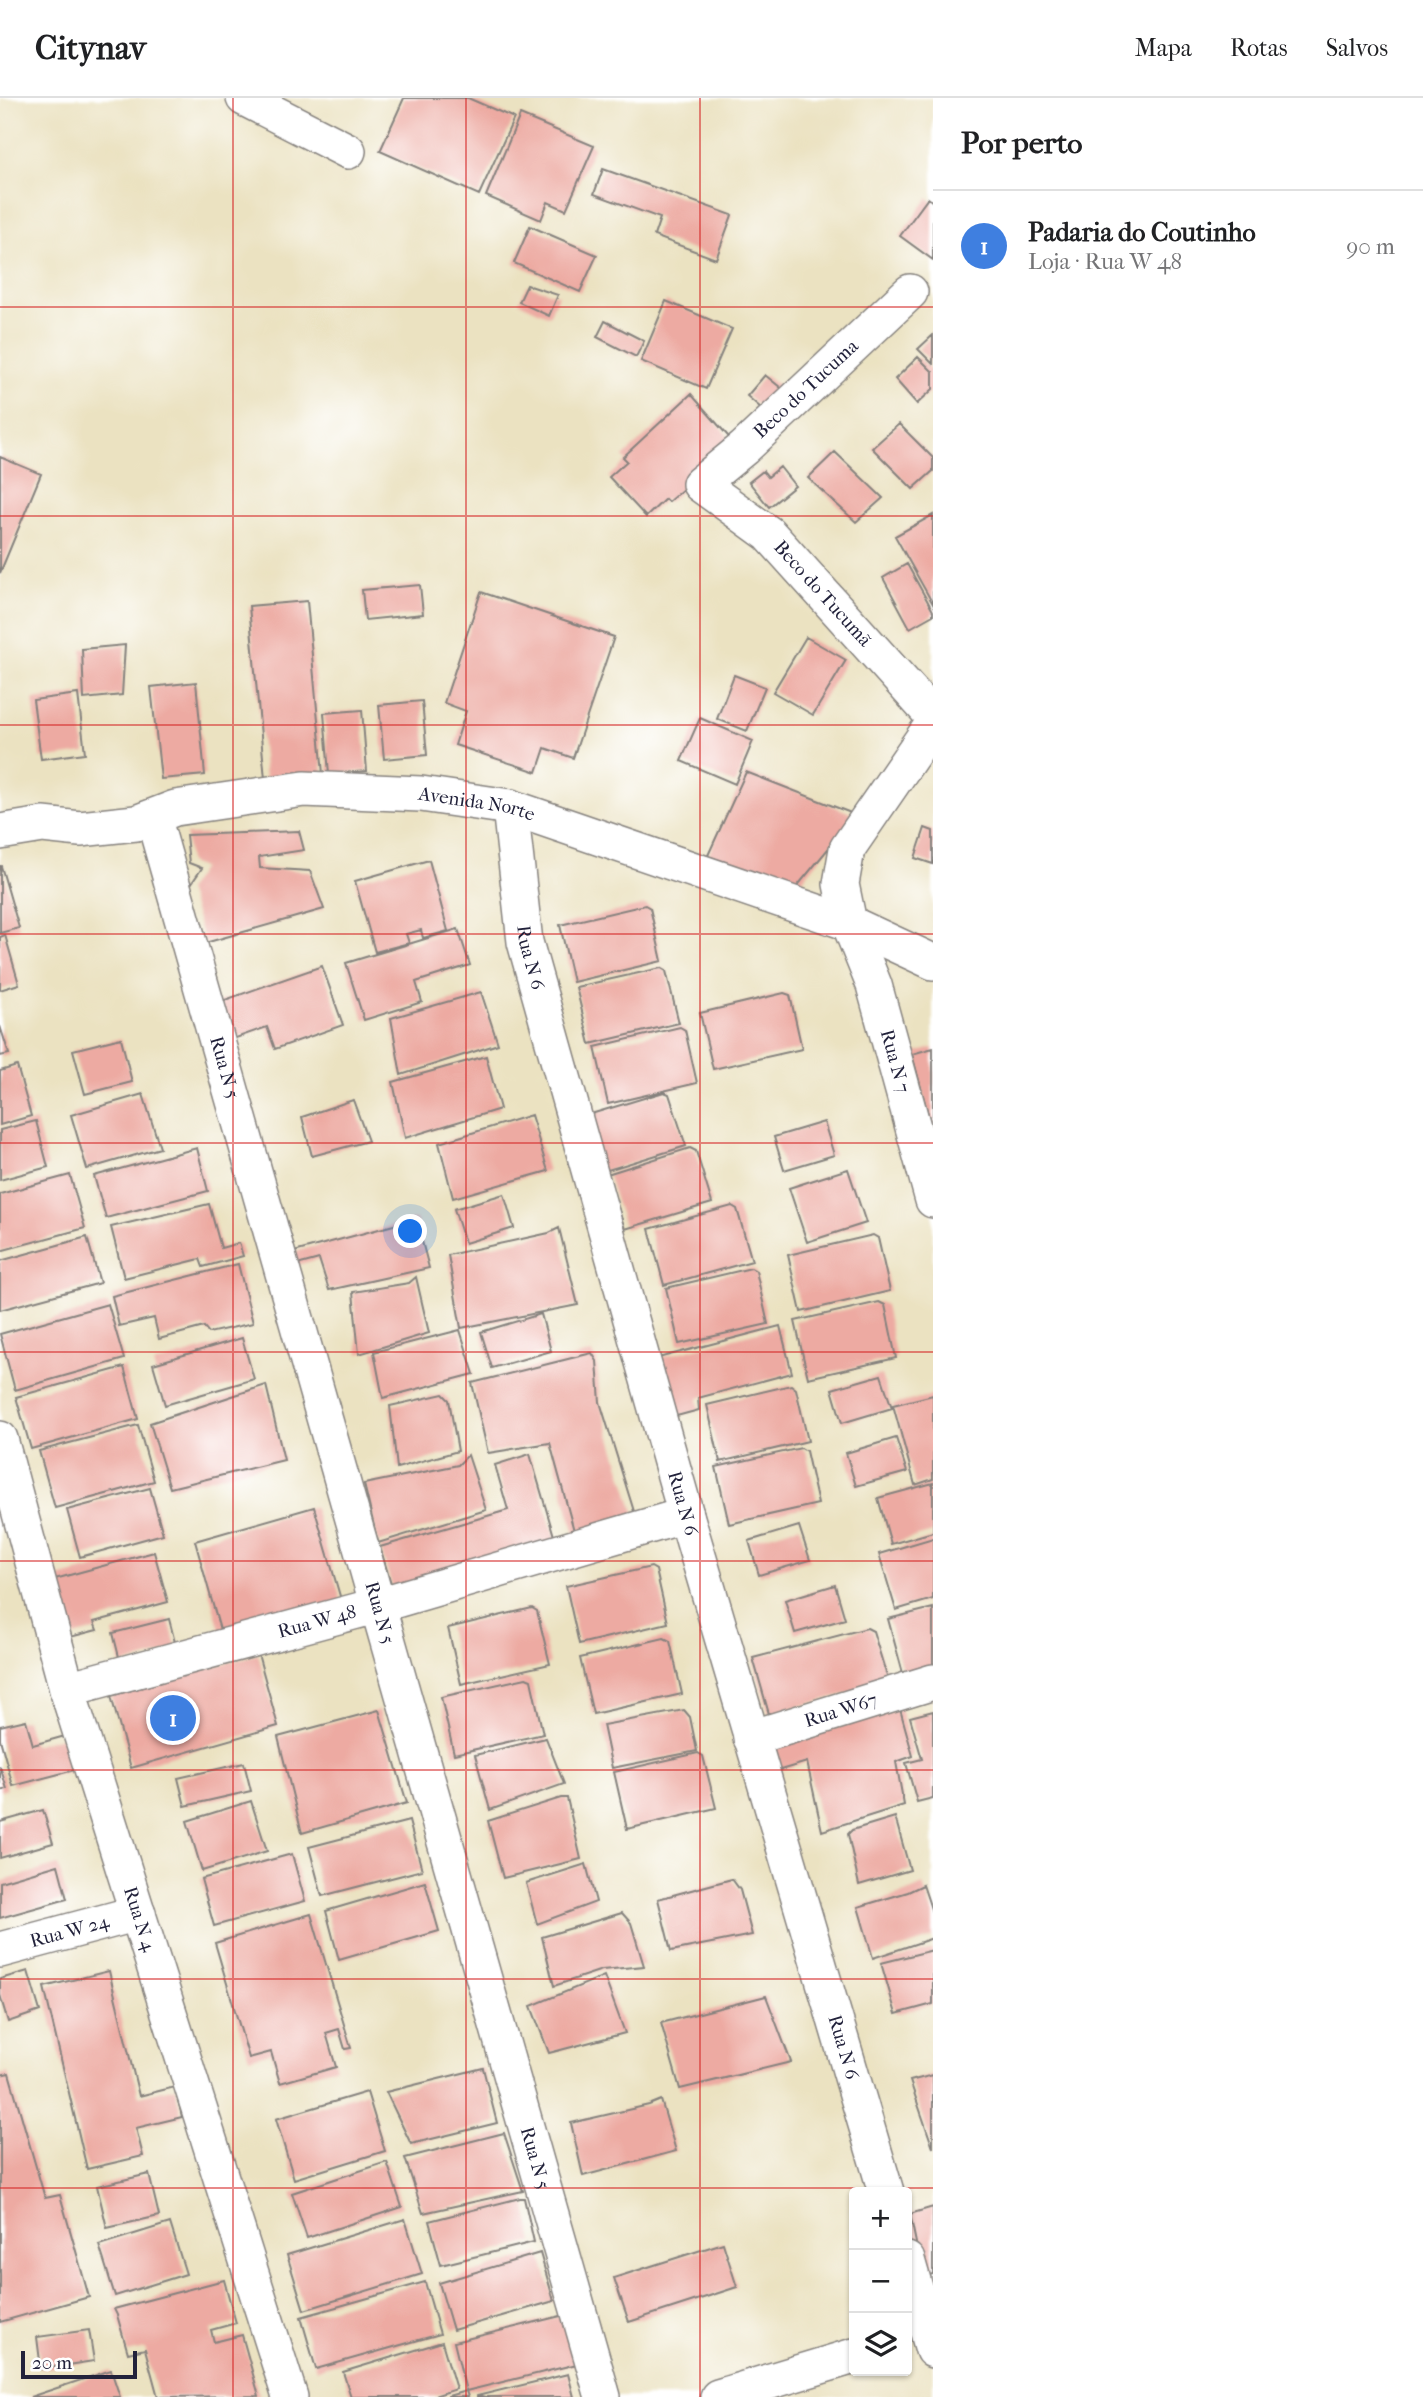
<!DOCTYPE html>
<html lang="pt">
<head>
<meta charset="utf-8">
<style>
	body { margin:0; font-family:"IM FELL French Canon",serif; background:#f2f2f2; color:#202124 }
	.controls { position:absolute; right:21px; bottom:21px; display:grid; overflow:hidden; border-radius:7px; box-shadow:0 2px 5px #0004 }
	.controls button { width:63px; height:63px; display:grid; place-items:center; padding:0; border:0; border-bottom:2px solid #e0e0e0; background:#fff; color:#202124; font:35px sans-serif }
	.scale { position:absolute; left:21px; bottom:18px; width:116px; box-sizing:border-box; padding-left:7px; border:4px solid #22223b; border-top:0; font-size:19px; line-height:24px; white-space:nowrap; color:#22223b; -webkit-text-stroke:5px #fff; paint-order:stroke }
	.you { position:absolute; left:411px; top:1134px; width:24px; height:24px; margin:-18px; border:5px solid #fff; border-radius:50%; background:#1a73e8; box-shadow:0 0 0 10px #1a73e833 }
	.badge { display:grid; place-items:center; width:46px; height:46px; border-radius:50%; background:#111827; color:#fff; font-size:23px; font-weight:700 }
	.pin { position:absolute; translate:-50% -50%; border:4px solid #fff; box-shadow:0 2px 7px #0006 }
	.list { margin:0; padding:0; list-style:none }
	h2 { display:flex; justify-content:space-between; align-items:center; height:91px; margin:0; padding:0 28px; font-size:30px }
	h2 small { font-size:23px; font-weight:400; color:#757577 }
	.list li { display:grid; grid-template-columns:46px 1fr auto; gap:21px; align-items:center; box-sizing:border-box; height:112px; padding:0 28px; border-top:2px solid #e0e0e0 }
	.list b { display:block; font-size:26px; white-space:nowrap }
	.list p { margin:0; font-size:23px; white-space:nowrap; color:#757577 }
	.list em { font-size:23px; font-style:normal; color:#757577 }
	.icon { flex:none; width:38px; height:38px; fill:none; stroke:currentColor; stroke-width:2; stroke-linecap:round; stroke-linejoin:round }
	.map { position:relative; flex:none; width:933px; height:2299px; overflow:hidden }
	header { display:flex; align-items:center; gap:42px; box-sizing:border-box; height:98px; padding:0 35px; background:#fff; border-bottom:2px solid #e0e0e0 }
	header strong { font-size:33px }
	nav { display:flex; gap:38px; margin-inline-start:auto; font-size:24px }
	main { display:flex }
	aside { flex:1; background:#fff }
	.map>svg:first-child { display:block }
	.building { fill:#edaaa2 }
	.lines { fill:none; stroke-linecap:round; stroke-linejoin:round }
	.minor-casing { stroke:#86827e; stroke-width:38 }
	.minor { stroke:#fff; stroke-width:35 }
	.grid { fill:none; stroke:#d62828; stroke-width:2; stroke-opacity:0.55 }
	.labels { text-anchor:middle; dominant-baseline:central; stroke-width:6; stroke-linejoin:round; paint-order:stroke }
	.street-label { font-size:19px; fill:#22223b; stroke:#fff }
</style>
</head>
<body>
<header>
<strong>Citynav</strong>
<nav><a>Mapa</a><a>Rotas</a><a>Salvos</a></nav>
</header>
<main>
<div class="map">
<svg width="933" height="2299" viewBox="0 0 933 2299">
	<rect width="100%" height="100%" fill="#fff"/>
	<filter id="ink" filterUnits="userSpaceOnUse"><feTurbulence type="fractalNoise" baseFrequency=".0143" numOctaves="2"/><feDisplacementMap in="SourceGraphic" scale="14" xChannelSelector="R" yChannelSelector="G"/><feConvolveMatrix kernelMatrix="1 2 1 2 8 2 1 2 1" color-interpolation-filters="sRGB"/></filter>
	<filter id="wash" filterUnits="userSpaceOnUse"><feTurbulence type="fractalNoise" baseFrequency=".00686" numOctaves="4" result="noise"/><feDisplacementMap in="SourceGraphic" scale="28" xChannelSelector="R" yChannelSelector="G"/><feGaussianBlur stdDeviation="1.57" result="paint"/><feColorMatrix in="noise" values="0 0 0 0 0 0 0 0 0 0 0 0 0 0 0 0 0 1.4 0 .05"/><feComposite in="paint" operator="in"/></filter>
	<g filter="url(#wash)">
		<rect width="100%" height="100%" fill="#ebe2c1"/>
		<g id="blocks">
			<!-- building -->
			<path class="building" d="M 404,0 L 468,0 L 514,20 L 479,97 L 380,53 Z
				M 520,17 L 594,48 L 566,112 L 548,104 L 541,122 L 486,98 Z
				M 603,71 L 732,117 L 716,161 L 654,138 L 660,120 L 594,96 Z
				M 928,100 L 933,104 L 933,162 L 900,138 Z
				M 530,128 L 597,157 L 580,194 L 514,165 Z
				M 527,187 L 558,197 L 549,218 L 519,204 Z
				M 666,203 L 732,231 L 706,291 L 641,263 Z
				M 605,223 L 644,243 L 636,259 L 597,239 Z
				M 933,237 L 933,266 L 918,251 Z
				M 918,259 L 933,274 L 933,291 L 917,306 L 895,281 Z
				M 765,277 L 786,294 L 768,316 L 747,298 Z
				M 691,296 L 735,346 L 668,404 L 665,401 L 646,419 L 609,379 L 627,363 L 623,359 Z
				M 899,326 L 933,360 L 933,373 L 913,391 L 872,350 Z
				M 835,354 L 883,400 L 856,424 L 808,380 Z
				M 0,359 L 41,376 L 0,475 Z
				M 780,369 L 795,388 L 769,409 L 749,384 L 763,373 L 768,379 Z
				M 933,417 L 933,506 L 895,438 Z
				M 907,466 L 933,513 L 933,517 L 910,530 L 883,480 Z
				M 420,487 L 423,516 L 365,522 L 362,492 Z
				M 481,494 L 614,539 L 573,660 L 545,650 L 537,674 L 455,647 L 466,613 L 444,605 Z
				M 307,503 L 323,676 L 265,681 L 249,508 Z
				M 806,539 L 846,562 L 813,617 L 773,594 Z
				M 125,547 L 122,597 L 84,601 L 82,551 Z
				M 734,577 L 765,589 L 747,633 L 717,621 Z
				M 196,584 L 205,677 L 161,681 L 151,589 Z
				M 78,596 L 85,655 L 41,661 L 33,602 Z
				M 422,603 L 427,657 L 384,661 L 379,607 Z
				M 362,612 L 367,673 L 329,676 L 324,615 Z
				M 700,620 L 753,643 L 735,686 L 681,663 Z
				M 746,674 L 856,717 L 790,797 L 705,764 Z
				M 925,730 L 933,733 L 933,766 L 915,760 Z
				M 299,733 L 304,752 L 259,759 L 260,770 L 310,773 L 324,811 L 205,845 L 187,792 L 202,770 L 189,765 L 186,737 Z
				M 429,762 L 448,833 L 423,840 L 421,832 L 406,836 L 409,845 L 375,854 L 355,783 Z
				M 1,768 L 19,830 L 0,835 L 0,768 Z
				M 645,807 L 650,810 L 662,863 L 573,884 L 560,827 Z
				M 458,831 L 470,867 L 416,884 L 422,904 L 364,922 L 346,865 Z
				M 5,837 L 19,886 L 0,892 L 0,839 Z
				M 322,868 L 343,927 L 275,951 L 267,929 L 233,941 L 219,904 Z
				M 661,870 L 666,873 L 679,925 L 590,946 L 576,889 Z
				M 481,894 L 498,946 L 401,977 L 391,920 Z
				M 784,895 L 790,897 L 802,951 L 713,971 L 700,915 Z
				M 0,928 L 9,956 L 0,958 Z
				M 680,929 L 685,932 L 697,985 L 608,1006 L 595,949 Z
				M 121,940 L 132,984 L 85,996 L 73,952 Z
				M 933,950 L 933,1031 L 932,1031 L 912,956 Z
				M 486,958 L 500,1011 L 405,1040 L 393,984 Z
				M 17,968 L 31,1018 L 0,1027 L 0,973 Z
				M 664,994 L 669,996 L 686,1048 L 598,1075 L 581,1019 Z
				M 143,996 L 160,1050 L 87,1071 L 71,1017 Z
				M 353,1002 L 368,1043 L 312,1058 L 302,1019 Z
				M 531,1017 L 548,1073 L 453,1100 L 439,1045 Z
				M 36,1023 L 48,1069 L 0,1082 L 0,1032 Z
				M 824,1024 L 834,1057 L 784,1072 L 774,1039 Z
				M 197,1050 L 208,1093 L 106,1120 L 94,1078 Z
				M 690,1050 L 696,1053 L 712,1105 L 625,1131 L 607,1076 Z
				M 848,1071 L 866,1125 L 807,1144 L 789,1090 Z
				M 70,1077 L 85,1130 L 0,1153 L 0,1096 Z
				M 504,1096 L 514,1130 L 465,1145 L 454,1111 Z
				M 209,1106 L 221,1150 L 239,1145 L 243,1158 L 203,1169 L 200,1161 L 124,1180 L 111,1129 Z
				M 732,1108 L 737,1111 L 752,1163 L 664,1187 L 649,1131 Z
				M 416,1121 L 429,1170 L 329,1192 L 319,1161 L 297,1167 L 294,1154 Z
				M 559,1130 L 578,1207 L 461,1230 L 448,1157 L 549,1135 Z
				M 873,1137 L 878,1140 L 890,1193 L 801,1214 L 788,1157 Z
				M 87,1139 L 100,1185 L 0,1212 L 0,1163 Z
				M 238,1166 L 253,1225 L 209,1235 L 204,1229 L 159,1241 L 154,1220 L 119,1228 L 112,1198 Z
				M 751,1170 L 756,1173 L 768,1226 L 679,1246 L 666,1190 Z
				M 416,1179 L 429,1235 L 359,1256 L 353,1194 L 409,1185 Z
				M 879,1204 L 885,1207 L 896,1260 L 808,1280 L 795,1223 Z
				M 108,1206 L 124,1261 L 15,1292 L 0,1236 Z
				M 541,1216 L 551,1253 L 492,1270 L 481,1234 Z
				M 780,1228 L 792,1275 L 698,1300 L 699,1312 L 673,1319 L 658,1260 Z
				M 460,1232 L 474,1276 L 383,1300 L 374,1254 Z
				M 242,1240 L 254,1281 L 165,1307 L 153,1266 Z
				M 592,1255 L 597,1263 L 600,1304 L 637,1423 L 576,1440 L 550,1345 L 488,1355 L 472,1285 Z
				M 124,1269 L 138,1321 L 31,1351 L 16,1299 Z
				M 881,1277 L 892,1310 L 842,1325 L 832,1291 Z
				M 266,1287 L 284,1362 L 170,1390 L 150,1325 Z
				M 791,1287 L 796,1291 L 808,1343 L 720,1364 L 707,1307 Z
				M 443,1296 L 449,1302 L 458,1353 L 397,1370 L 390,1308 Z
				M 933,1297 L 933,1381 L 915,1387 L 893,1307 Z
				M 138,1327 L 154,1383 L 55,1410 L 39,1353 Z
				M 896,1340 L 907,1374 L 856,1388 L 846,1355 Z
				M 801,1350 L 806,1353 L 818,1406 L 729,1426 L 716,1369 Z
				M 530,1356 L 556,1445 L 393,1492 L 380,1449 L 508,1412 L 495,1367 Z
				M 468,1357 L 486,1412 L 378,1445 L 364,1386 L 458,1367 Z
				M 933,1385 L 933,1434 L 891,1446 L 878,1400 Z
				M 150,1390 L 163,1436 L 80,1459 L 67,1412 Z
				M 314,1409 L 342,1505 L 222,1539 L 195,1443 Z
				M 799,1428 L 810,1462 L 759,1477 L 749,1443 Z
				M 933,1440 L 933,1501 L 896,1512 L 879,1456 Z
				M 154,1454 L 168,1504 L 94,1524 L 97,1532 L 70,1539 L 55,1481 Z
				M 651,1469 L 656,1472 L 668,1525 L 579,1546 L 566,1488 Z
				M 835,1487 L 845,1521 L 795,1535 L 785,1502 Z
				M 532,1510 L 537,1513 L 550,1566 L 461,1586 L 448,1530 Z
				M 933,1510 L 933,1571 L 904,1579 L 888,1521 Z
				M 169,1521 L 177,1552 L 121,1567 L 113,1535 Z
				M 867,1530 L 873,1533 L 889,1585 L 769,1616 L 753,1560 Z
				M 664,1540 L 670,1543 L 682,1596 L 593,1616 L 580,1560 Z
				M 258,1556 L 278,1628 L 131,1670 L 111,1598 Z
				M 526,1580 L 531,1582 L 543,1636 L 454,1656 L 441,1599 Z
				M 900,1611 L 913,1658 L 896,1664 L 904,1707 L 822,1733 L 807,1664 L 777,1673 L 768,1649 Z
				M 379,1612 L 407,1705 L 302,1735 L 278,1639 Z
				M 684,1612 L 690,1619 L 697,1653 L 612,1670 L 603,1627 Z
				M 933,1613 L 933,1700 L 917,1704 L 906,1665 L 922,1661 L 910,1619 Z
				M 26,1622 L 33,1647 L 72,1636 L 82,1670 L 13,1688 L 0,1641 L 0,1628 Z
				M 546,1640 L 564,1686 L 490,1712 L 475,1657 Z
				M 698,1655 L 703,1658 L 716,1710 L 627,1731 L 614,1674 Z
				M 244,1665 L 251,1693 L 185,1708 L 178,1680 Z
				M 0,1668 L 7,1691 L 0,1693 Z
				M 561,1700 L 567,1700 L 581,1761 L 503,1780 L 488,1723 Z
				M 251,1703 L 267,1753 L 202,1773 L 187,1723 Z
				M 43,1712 L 53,1745 L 0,1760 L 0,1724 Z
				M 895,1719 L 910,1772 L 859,1787 L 848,1736 L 852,1732 Z
				M 409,1723 L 422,1772 L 322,1798 L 309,1749 Z
				M 292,1756 L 305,1803 L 214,1828 L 201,1781 Z
				M 586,1766 L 596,1804 L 537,1826 L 526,1785 Z
				M 58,1767 L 67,1801 L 0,1820 L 0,1784 Z
				M 732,1781 L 740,1792 L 752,1837 L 671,1853 L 658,1801 Z
				M 425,1784 L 439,1833 L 339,1862 L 326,1813 Z
				M 923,1787 L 933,1817 L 933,1840 L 873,1860 L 858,1809 L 908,1794 Z
				M 622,1815 L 631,1825 L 644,1868 L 602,1872 L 554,1888 L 542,1839 Z
				M 311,1816 L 351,1950 L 345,1951 L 339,1931 L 326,1935 L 336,1969 L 280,1985 L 271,1954 L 249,1960 L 215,1845 Z
				M 933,1852 L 933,1906 L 896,1916 L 881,1865 Z
				M 28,1873 L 40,1913 L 8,1924 L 0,1897 L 0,1881 Z
				M 109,1873 L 139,1998 L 175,1989 L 182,2019 L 136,2030 L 143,2058 L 87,2071 L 44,1889 Z
				M 604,1878 L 625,1935 L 549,1955 L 531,1908 Z
				M 766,1898 L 791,1964 L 680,1991 L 661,1925 Z
				M 483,1970 L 497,2025 L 411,2046 L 386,1994 Z
				M 9,1975 L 45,2100 L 60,2097 L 89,2199 L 0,2224 L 0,1977 Z
				M 933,1977 L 933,2050 L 910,1983 Z
				M 367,1994 L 385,2053 L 294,2081 L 276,2021 Z
				M 661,2002 L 676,2053 L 583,2078 L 571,2025 L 649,2007 Z
				M 504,2035 L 523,2093 L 423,2115 L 405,2060 Z
				M 387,2064 L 402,2109 L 307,2140 L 292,2095 Z
				M 149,2076 L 159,2118 L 107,2130 L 97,2088 Z
				M 520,2100 L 524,2100 L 534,2144 L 441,2167 L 429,2123 Z
				M 933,2109 L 933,2176 L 923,2179 L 910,2116 Z
				M 405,2121 L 422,2176 L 304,2212 L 287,2157 Z
				M 170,2125 L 186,2176 L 115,2198 L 99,2147 Z
				M 723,2145 L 737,2189 L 629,2224 L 614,2180 Z
				M 540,2155 L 554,2203 L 453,2232 L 439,2185 Z
				M 224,2182 L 236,2225 L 211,2232 L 214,2244 L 242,2237 L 259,2298 L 158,2299 L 145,2251 L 128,2255 L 117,2217 L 114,2211 Z
				M 425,2184 L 440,2236 L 316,2271 L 301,2219 Z
				M 569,2216 L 581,2265 L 466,2293 L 454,2244 Z
				M 89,2232 L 94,2263 L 41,2271 L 37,2239 Z
				M 442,2244 L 456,2291 L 431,2299 L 351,2299 L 343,2274 Z
				M 111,2272 L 120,2299 L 30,2299 Z
				M 568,2276 L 574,2299 L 477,2299 L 477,2298 Z
				M 466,2293 L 468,2299 L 448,2299 L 448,2298 Z"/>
		</g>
	</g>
	<g filter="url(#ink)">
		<use href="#blocks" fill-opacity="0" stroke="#86827e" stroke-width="2"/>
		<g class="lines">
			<defs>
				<g id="minor">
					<path d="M 244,0 L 348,53"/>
					<path id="s1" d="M 910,194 L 744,350 L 700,386 L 769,436 L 933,618"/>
					<path id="s2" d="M 933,626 L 847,751 L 841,786 L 849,825 L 874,887 L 933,1102"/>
					<path id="s3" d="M 510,709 L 525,844 L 686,1417 L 886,2094"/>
					<path id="s4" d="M 156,729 L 603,2299"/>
					<path id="s5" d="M 0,734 L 43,727 L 80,731 L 136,725 L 175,710 L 304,691 L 421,696 L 510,709 L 849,825 L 933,864"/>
					<path id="s6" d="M 0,1341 L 67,1591 L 290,2299"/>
					<path id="s7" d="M 67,1591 L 379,1507 L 686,1417"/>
					<path id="s8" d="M 751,1640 L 933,1584"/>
					<path id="s9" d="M 0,1852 L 138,1815"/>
					<path d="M 907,2162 L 933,2252"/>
					<path d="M 718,2299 L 854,2258"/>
				</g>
			</defs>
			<!-- minor casing -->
			<use href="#minor" class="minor-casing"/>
			<!-- minor -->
			<use href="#minor" class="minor"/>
		</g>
	</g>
	<!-- grid -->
	<path class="grid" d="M 233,0 L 233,2299M 466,0 L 466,2299M 700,0 L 700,2299M 0,209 L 933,209M 0,418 L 933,418M 0,627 L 933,627M 0,836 L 933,836M 0,1045 L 933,1045M 0,1254 L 933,1254M 0,1463 L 933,1463M 0,1672 L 933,1672M 0,1881 L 933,1881M 0,2090 L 933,2090"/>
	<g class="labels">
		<!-- street labels -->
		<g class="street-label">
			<text transform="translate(806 291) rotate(-43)">Beco do Tucuma</text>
			<text stroke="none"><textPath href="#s1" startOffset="450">Beco do Tucumã</textPath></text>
			<text stroke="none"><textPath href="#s5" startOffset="483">Avenida Norte</textPath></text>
			<text stroke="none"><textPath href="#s3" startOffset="152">Rua N 6</textPath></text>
			<text stroke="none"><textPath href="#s2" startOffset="373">Rua N 7</textPath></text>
			<text stroke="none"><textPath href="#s4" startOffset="250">Rua N 5</textPath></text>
			<text stroke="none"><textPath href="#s3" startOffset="719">Rua N 6</textPath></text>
			<text stroke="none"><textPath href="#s4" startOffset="817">Rua N 5</textPath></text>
			<text stroke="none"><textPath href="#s7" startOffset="259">Rua W 48</textPath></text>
			<text stroke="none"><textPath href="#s8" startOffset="94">Rua W67</textPath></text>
			<text stroke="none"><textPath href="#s6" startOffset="500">Rua N 4</textPath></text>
			<text stroke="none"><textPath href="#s9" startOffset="72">Rua W 24</textPath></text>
			<text stroke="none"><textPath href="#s3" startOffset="1286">Rua N 6</textPath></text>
			<text stroke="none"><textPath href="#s4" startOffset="1384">Rua N 5</textPath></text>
		</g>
	</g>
</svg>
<div class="controls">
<button>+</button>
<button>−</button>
<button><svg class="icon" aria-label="layers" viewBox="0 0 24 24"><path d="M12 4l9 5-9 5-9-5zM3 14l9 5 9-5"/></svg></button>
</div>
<div class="scale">20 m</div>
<div class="you"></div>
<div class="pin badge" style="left:173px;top:1620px;background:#3f7fe0">1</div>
</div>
<aside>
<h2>Por perto<small></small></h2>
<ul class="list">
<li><span class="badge" style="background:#3f7fe0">1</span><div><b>Padaria do Coutinho</b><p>Loja · Rua W 48</p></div><em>90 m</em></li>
</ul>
</aside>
</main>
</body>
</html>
